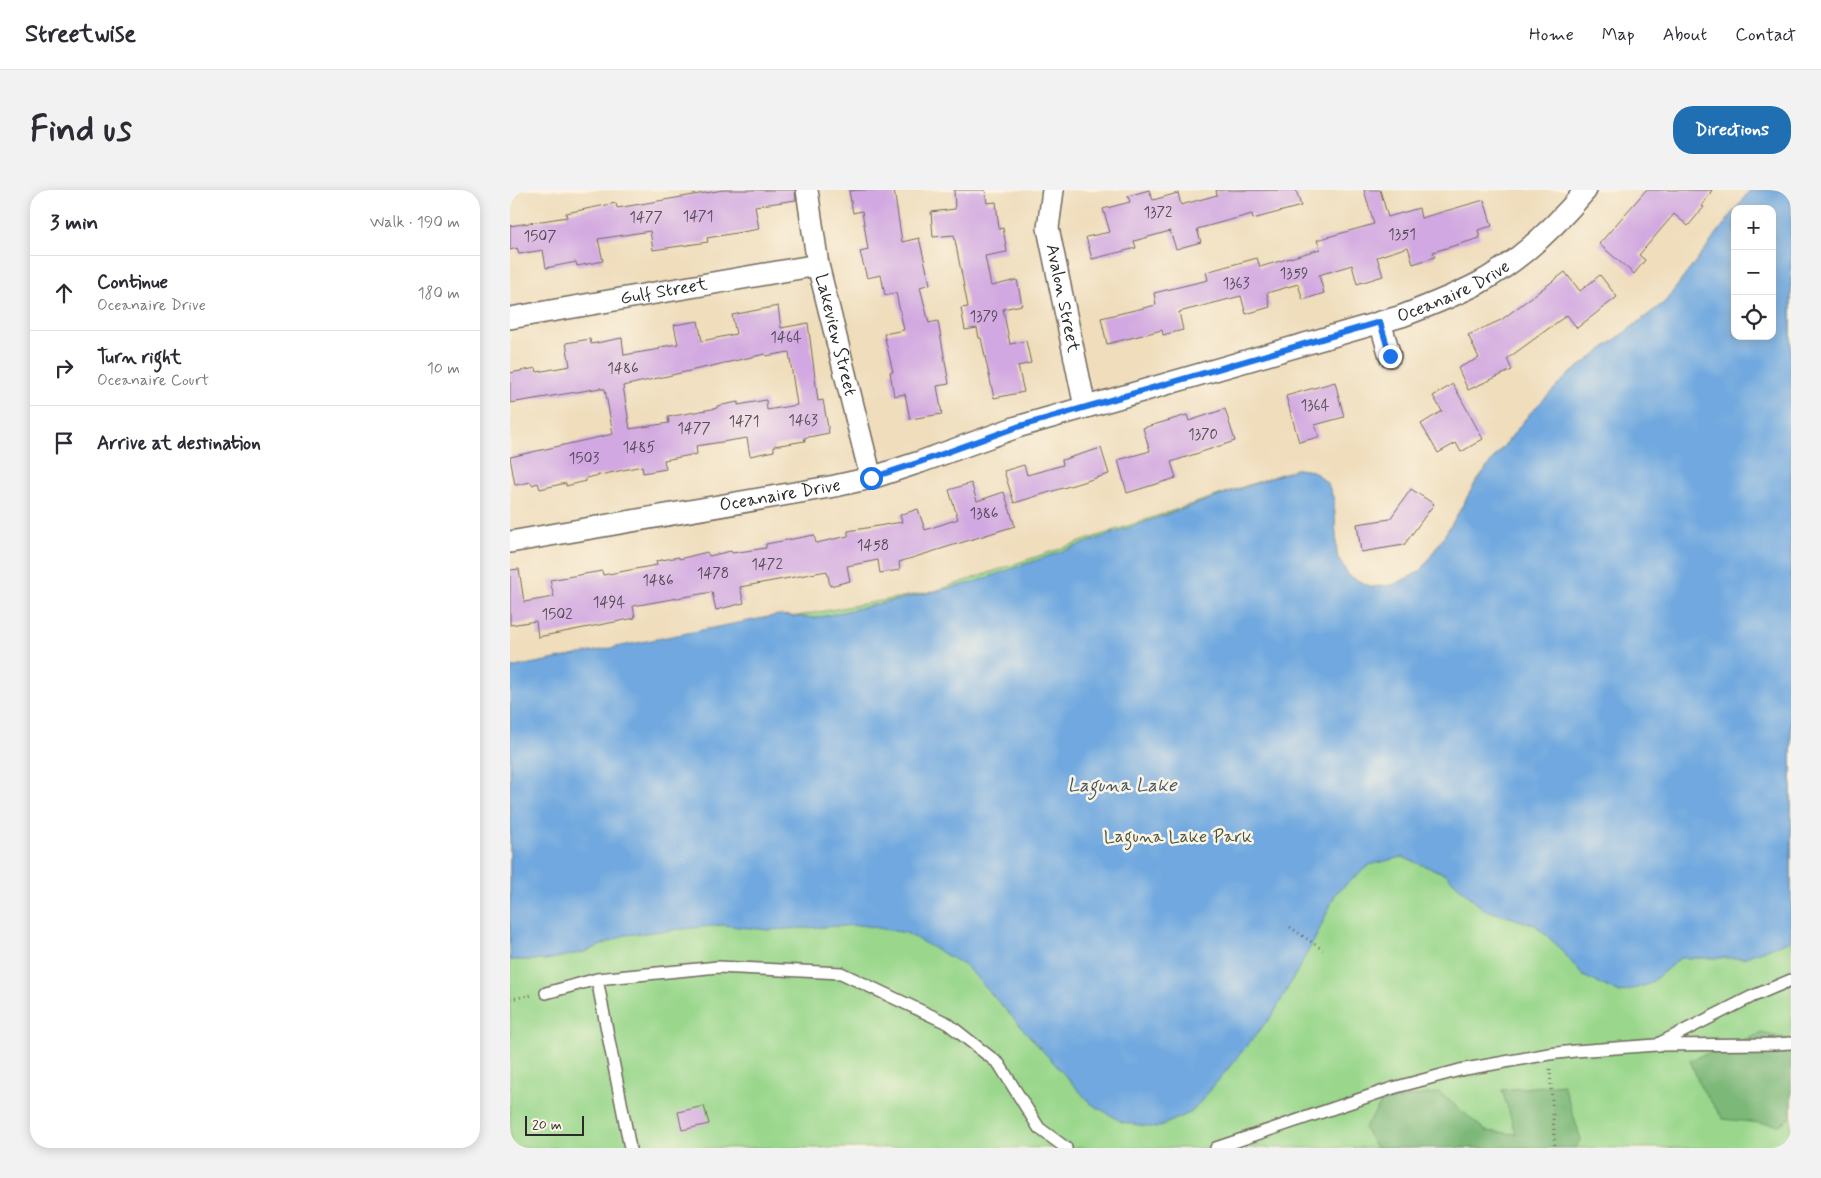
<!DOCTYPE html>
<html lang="en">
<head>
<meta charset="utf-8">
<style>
	body { margin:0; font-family:Mynerve,sans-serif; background:#f2f2f3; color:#2b2b33 }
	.controls { position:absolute; right:15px; top:15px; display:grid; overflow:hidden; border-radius:10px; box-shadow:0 2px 12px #0003 }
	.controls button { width:45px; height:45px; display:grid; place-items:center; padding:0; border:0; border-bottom:1px solid #e1e1e2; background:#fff; color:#2b2b33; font:25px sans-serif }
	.scale { position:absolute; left:15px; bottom:12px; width:59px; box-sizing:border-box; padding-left:5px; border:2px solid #2b2b2b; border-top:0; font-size:14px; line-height:18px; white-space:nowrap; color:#2b2b2b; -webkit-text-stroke:4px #fcf5e5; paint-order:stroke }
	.stop { position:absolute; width:15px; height:15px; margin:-11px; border:4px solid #1a73e8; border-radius:50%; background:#fff }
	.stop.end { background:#1a73e8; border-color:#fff; box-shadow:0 1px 5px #0008 }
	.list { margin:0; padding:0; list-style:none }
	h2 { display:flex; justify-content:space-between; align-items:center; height:65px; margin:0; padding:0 20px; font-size:21px }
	h2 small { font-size:16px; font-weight:400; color:#7c7c81 }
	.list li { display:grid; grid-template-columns:32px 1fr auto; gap:15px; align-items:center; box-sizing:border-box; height:75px; padding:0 20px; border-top:1px solid #e1e1e2 }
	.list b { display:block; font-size:19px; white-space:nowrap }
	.list p { margin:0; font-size:16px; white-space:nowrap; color:#7c7c81 }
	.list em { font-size:16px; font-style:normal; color:#7c7c81 }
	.icon { flex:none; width:28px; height:28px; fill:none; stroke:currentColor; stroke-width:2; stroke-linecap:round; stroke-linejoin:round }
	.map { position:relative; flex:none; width:1281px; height:958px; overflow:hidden; border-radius:20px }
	header { display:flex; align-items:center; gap:30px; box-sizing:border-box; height:70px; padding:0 25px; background:#fff; border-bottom:1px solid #e1e1e2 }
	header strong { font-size:24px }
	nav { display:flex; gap:28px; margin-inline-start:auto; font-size:18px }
	.intro { display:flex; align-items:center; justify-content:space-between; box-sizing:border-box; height:120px; padding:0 30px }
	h1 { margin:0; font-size:35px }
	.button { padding:12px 22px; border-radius:20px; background:#1f6fb2; color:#fff; font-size:18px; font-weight:700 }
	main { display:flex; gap:30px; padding:0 30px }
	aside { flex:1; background:#fff; border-radius:20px; box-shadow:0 2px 12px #0003 }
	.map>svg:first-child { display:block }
	.green { fill:#9ad78c; stroke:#62815c }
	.forest { fill:#7bb878; stroke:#537252 }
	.water { fill:#70a8df; stroke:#4e6a85 }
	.building { fill:#d1a8e1; fill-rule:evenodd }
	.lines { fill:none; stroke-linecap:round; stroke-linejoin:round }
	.service-casing { stroke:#70695e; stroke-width:14 }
	.minor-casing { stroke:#70695e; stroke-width:24 }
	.path { stroke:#70695e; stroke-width:3; stroke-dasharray:1 4; stroke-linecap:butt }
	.service { stroke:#fff; stroke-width:11 }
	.minor { stroke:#fff; stroke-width:21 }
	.route { stroke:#1a73e8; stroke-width:6 }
	.labels { text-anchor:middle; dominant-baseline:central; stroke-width:5; stroke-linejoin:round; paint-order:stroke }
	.number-label { font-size:15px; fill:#544a58 }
	.street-label { font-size:18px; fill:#2b2b2b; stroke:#fcf5e5 }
	.park-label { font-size:18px; fill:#475643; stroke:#fcf5e5 }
	.water-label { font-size:19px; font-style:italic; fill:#43576a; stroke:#fcf5e5 }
</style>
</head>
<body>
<header>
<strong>Streetwise</strong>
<nav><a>Home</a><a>Map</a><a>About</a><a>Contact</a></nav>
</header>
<div class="intro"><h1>Find us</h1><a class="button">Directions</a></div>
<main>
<aside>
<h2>3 min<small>Walk · 190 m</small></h2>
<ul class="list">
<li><svg class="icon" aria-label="ahead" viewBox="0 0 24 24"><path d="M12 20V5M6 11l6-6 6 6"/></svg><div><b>Continue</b><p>Oceanaire Drive</p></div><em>180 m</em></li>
<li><svg class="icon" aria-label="right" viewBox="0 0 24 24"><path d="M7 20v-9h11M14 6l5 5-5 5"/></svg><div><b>Turn right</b><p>Oceanaire Court</p></div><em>10 m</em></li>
<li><svg class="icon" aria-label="arrive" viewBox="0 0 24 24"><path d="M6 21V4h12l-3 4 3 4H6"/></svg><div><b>Arrive at destination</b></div></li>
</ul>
</aside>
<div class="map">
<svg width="1281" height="958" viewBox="0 0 1281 958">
	<rect width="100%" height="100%" fill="#fcf5e5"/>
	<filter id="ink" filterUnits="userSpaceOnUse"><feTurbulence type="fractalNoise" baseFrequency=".02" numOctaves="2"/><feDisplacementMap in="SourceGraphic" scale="10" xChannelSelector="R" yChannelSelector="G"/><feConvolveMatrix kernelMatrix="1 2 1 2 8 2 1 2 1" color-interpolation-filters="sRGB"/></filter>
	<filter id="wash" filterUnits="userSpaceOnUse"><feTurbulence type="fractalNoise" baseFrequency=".0096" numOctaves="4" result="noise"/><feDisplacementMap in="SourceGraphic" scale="20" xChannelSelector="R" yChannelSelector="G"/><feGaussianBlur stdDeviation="1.12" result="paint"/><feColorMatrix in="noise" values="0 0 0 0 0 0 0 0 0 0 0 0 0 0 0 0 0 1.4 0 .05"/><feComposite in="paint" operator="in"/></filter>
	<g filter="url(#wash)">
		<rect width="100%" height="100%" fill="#efddbc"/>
		<!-- green -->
		<path class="green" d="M 1240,0 L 1281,0 L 1281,958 L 0,958 L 0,478 L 425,401 L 786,279 L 803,281 L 818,294 L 824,310 L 827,366 L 839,386 L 861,397 L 883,395 L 912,381 L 943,332 L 967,290 L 1021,222 L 1057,186 L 1155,112 L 1225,20 L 1225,146 L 1262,146 L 1262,19 L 1226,19 Z"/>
		<!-- forest -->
		<path class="forest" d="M 1252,843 L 1281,850 L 1281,927 L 1269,935 L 1213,929 L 1190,896 L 1180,870 Z
			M 1053,894 L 1071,949 L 1065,958 L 866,958 L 854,938 L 872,912 L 929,902 L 976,941 L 1006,944 L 992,900 Z"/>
		<!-- water -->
		<path class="water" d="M 1240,0 L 1281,0 L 1281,750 L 1233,768 L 1170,768 L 1139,794 L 1110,803 L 1073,786 L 1047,755 L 1025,735 L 973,719 L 935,684 L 892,667 L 859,675 L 826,703 L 806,747 L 764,823 L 682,922 L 646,938 L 612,932 L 580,913 L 456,776 L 396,743 L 350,735 L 258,740 L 211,735 L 115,745 L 75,762 L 36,770 L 0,770 L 0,478 L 268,425 L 306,428 L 462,393 L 786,279 L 803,281 L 818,294 L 824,310 L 827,366 L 839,386 L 861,397 L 883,395 L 911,381 L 943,332 L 967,290 L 1021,222 L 1057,186 L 1155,112 L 1225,20 L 1225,146 L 1262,146 L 1262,19 L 1226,19 Z"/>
		<g id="blocks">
			<!-- building -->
			<path class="building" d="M 213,0 L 285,0 L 286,10 L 245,16 L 249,39 L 197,48 L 198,52 L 143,60 L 140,41 L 88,49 L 93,71 L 67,76 L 66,72 L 36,78 L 33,60 L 9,64 L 7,58 L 0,60 L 0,36 L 57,27 L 56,23 L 106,13 L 107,18 Z
				M 349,0 L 384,0 L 392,52 L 409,48 L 420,94 L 410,97 L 419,133 L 428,131 L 439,194 L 427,196 L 432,224 L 400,229 L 395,204 L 384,206 L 380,182 L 383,182 L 374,144 L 394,140 L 386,103 L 375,105 L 371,85 L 357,88 L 350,62 L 358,60 L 352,21 L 343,23 L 339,1 Z
				M 444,0 L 475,0 L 477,13 L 486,12 L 489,39 L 493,38 L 497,62 L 475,66 L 481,96 L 507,90 L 512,115 L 493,119 L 500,154 L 516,151 L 521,173 L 508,176 L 514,202 L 484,208 L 471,148 L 469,148 L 467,138 L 455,140 L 451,118 L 458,117 L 444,45 L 423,47 L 421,22 L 445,19 Z
				M 639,0 L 643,10 L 668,3 L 671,15 L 707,5 L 706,0 L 786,0 L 791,16 L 743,29 L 742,24 L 687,39 L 691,52 L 666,59 L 660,41 L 624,51 L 626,58 L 582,69 L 576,47 L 600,42 L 593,19 L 620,12 L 618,6 Z
				M 854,0 L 870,0 L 878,27 L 909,18 L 911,28 L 974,10 L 982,36 L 968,40 L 970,48 L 923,62 L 925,67 L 903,74 L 898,57 L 867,67 L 873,86 L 847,94 L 842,75 L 809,85 L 814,103 L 793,110 L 788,94 L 757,103 L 760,117 L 736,124 L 731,106 L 669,122 L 673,140 L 653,145 L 652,140 L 597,154 L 591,128 L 646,115 L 644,103 L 698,90 L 696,82 L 747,68 L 750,77 L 810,59 L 807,50 L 864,34 Z
				M 1136,0 L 1202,0 L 1192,16 L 1194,17 L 1178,36 L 1164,24 L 1129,65 L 1135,70 L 1124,84 L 1089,54 Z
				M 1055,82 L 1070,101 L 1090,85 L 1107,107 L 1067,138 L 1057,125 L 997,169 L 1002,180 L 958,200 L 948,178 L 969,168 L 958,145 L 991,130 Z
				M 268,116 L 271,138 L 298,133 L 308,211 L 313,210 L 319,243 L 294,248 L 295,251 L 264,256 L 264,261 L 240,266 L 237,248 L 186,256 L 187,264 L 154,270 L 156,279 L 133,283 L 132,276 L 76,288 L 76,291 L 56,296 L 56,293 L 30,299 L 28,293 L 22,295 L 21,292 L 5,295 L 0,267 L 103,244 L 95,199 L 91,199 L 91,198 L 0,213 L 0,183 L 26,178 L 27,182 L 60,176 L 56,153 L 80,149 L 81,154 L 112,148 L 114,165 L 150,159 L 150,157 L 168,154 L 164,135 L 188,131 L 192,151 L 226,144 L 222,125 ZM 279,162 L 287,215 L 257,220 L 256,210 L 228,215 L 228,212 L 207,216 L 207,218 L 158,227 L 159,233 L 120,239 L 113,196 L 255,164 L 256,166 Z
				M 825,192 L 834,227 L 805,235 L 809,247 L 789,252 L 776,206 Z
				M 943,194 L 973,249 L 951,262 L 946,253 L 928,263 L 911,234 L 932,221 L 923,206 Z
				M 715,219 L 725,251 L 661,272 L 666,288 L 617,303 L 608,270 L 640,261 L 633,238 L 677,225 L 679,231 Z
				M 591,258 L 599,284 L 504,313 L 494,281 L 514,275 L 517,285 L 553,275 L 552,270 Z
				M 461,293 L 467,311 L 494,302 L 505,336 L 389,372 L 390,380 L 370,383 L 368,370 L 337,376 L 340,391 L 320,396 L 317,381 L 230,397 L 234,413 L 206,420 L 202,402 L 168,408 L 123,416 L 125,428 L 28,447 L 26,431 L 0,435 L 0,380 L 9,379 L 14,412 L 44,407 L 40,390 L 92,381 L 93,385 L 147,375 L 146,371 L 169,367 L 169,369 L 197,362 L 199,366 L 221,361 L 222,363 L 256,358 L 256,354 L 304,345 L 306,353 L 338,346 L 338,341 L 392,332 L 390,325 L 408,319 L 415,340 L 448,329 L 439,300 Z
				M 901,299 L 924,314 L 894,355 L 851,362 L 847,334 L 880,329 Z
				M 194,916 L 199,934 L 172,940 L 168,922 Z"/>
		</g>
	</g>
	<g filter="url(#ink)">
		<use href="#blocks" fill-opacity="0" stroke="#70695e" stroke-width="1"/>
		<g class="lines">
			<defs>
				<path id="service" d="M 87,789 L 120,958
					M 36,803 L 87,789 L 208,777 L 331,783 L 437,833 L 489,874 L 529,938 L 556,958
					M 1150,853 L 1241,807 L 1281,790
					M 706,958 L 883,898 L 950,880 L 1039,864 L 1065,861 L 1146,855 L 1265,854 L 1281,853"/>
				<g id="minor">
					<path id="s1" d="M 297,0 L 308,75 L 361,288"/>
					<path id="s2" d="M 543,0 L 538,38 L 575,217"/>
					<path id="s3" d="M 0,128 L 308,75"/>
					<path d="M 870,132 L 880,166"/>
					<path id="s4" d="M 0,352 L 325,296 L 361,288 L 410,272 L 507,237 L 892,126 C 918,116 944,106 969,93 C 1011,70 1046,36 1076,0"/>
				</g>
			</defs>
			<!-- service casing -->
			<use href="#service" class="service-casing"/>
			<!-- minor casing -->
			<use href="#minor" class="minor-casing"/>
			<!-- path -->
			<path class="path" d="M 780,737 L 813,760
				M 0,809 L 23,805
				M 1040,879 L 1045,958"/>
			<!-- service -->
			<use href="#service" class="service"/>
			<!-- minor -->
			<use href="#minor" class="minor"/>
		</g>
	</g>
	<g class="lines" filter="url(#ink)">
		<!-- route -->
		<path class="route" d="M 361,288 L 410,272 L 507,237 L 870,132 L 880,166"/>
	</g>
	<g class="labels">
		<!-- number labels -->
		<g class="number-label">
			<text x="648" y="23">1372</text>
			<text x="188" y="27">1471</text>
			<text x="136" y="28">1477</text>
			<text x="892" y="45">1351</text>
			<text x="30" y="47">1507</text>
			<text x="784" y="84">1359</text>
			<text x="726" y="94">1363</text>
			<text x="474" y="127">1379</text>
			<text x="276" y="148">1464</text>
			<text x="113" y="179">1486</text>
			<text x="805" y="216">1364</text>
			<text x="293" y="231">1463</text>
			<text x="234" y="232">1471</text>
			<text x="184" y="239">1477</text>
			<text x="693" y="245">1370</text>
			<text x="129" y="258">1485</text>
			<text x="74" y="269">1503</text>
			<text x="474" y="324">1386</text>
			<text x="363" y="356">1458</text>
			<text x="257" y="375">1472</text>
			<text x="203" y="384">1478</text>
			<text x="148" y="391">1486</text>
			<text x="99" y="413">1494</text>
			<text x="47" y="425">1502</text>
		</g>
		<!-- street labels -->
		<g class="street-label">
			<text stroke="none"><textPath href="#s4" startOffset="979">Oceanaire Drive</textPath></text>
			<text stroke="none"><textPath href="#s3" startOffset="156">Gulf Street</textPath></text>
			<text stroke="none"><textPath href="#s2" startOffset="110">Avalon Street</textPath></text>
			<text stroke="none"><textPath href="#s1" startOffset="148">Lakeview Street</textPath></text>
			<text stroke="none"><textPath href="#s4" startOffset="274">Oceanaire Drive</textPath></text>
		</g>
		<!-- park labels -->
		<g class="park-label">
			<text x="668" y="647">Laguna Lake Park</text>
		</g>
		<!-- water labels -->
		<g class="water-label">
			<text x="612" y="595">Laguna Lake</text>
		</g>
	</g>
</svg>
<div class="controls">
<button>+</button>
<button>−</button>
<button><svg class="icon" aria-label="locate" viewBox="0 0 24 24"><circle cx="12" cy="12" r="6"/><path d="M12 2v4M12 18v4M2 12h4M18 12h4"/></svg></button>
</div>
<div class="scale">20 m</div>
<div class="stop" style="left:361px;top:288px"></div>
<div class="stop end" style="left:880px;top:166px"></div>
</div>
</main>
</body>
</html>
